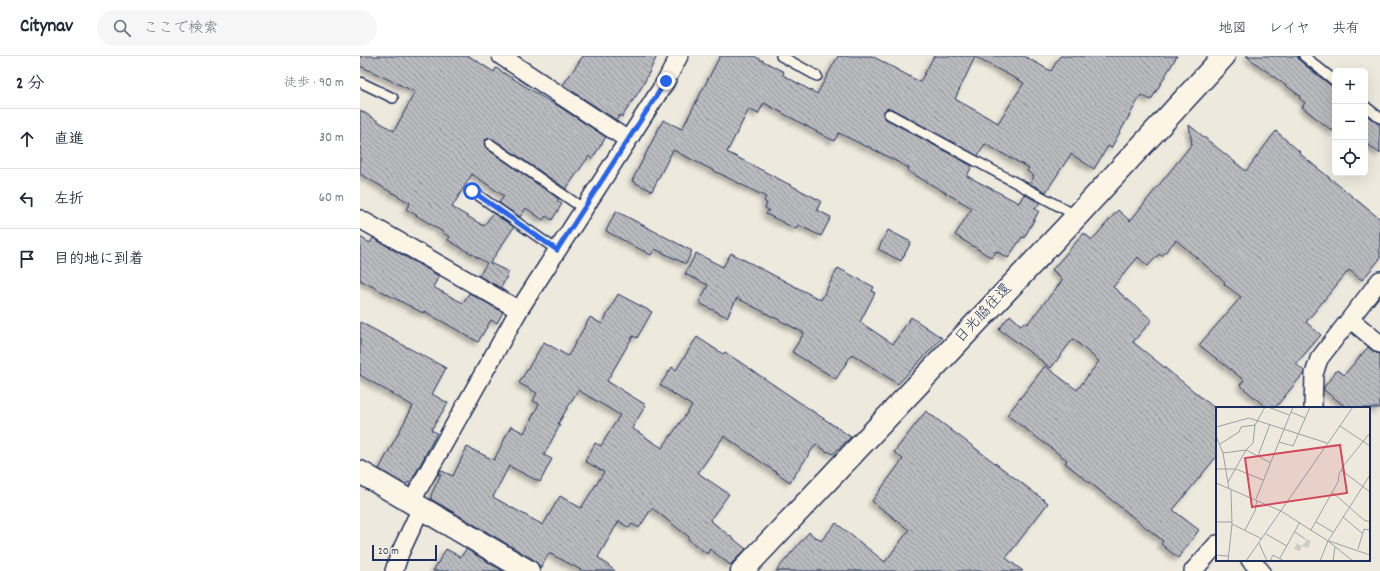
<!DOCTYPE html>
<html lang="ja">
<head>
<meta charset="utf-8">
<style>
	body { margin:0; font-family:Dekko,"Klee One",sans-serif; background:#f6f6f7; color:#1f2937 }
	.controls { position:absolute; right:12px; top:12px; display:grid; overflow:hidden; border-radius:6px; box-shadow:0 4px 16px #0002 }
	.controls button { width:36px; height:36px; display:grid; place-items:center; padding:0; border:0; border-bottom:1px solid #e0e1e3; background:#fff; color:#1f2937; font:20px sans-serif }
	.scale { position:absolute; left:12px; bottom:10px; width:65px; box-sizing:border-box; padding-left:4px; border:2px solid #1b2f5e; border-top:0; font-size:11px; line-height:14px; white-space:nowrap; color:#1b2f5e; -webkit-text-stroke:3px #fcf5e5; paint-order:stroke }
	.stop { position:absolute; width:12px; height:12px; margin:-9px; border:3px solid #2563eb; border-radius:50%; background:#fff }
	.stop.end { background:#2563eb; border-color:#fff; box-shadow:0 1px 4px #0008 }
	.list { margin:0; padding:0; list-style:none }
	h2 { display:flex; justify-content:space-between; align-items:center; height:52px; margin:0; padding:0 16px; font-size:17px }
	h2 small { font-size:13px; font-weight:400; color:#747a83 }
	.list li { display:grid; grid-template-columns:26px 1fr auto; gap:12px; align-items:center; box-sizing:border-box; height:60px; padding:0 16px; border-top:1px solid #e0e1e3 }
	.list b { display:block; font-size:15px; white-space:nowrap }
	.list em { font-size:13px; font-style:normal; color:#747a83 }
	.icon { flex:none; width:22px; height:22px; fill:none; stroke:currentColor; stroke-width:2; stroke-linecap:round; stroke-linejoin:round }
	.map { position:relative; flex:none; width:1020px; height:515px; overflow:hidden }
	header { display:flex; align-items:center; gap:24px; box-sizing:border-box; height:56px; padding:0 20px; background:#fff; border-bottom:1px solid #e0e1e3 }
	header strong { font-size:19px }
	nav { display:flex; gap:22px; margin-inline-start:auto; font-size:14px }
	.search { width:280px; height:36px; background:#f6f6f7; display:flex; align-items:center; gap:10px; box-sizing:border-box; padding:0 14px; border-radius:22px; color:#747a83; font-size:15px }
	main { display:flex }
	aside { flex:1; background:#fff }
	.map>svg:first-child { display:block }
	.building { fill:url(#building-back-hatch); stroke:#1b2f5e; fill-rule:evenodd; filter:url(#shadow) }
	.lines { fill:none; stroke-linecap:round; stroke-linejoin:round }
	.service-casing { stroke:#1b2f5e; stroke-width:12 }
	.minor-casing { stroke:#1b2f5e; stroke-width:20 }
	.tertiary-casing { stroke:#1b2f5e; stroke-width:25 }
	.primary-casing { stroke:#1b2f5e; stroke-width:25 }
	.service { stroke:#fcf5e5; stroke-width:9 }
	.minor { stroke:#fcf5e5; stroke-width:17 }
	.tertiary { stroke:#fcf5e5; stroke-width:22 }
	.primary { stroke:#fcf5e5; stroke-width:22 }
	.route { stroke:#2563eb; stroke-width:5 }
	.labels { text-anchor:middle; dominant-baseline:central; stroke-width:4; stroke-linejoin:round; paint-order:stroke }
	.street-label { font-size:15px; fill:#1b2f5e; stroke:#fcf5e5 }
	.inset-road { fill:none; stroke:#9a9faa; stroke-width:1 }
	.view { fill:#d1495b; fill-opacity:0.15; stroke:#d1495b; stroke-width:2 }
	.inset-edge { fill:none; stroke:#1b2f5e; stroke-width:2 }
</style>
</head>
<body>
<header>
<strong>Citynav</strong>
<div class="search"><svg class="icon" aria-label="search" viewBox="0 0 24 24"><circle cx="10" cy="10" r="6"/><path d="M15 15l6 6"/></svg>ここで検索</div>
<nav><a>地図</a><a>レイヤ</a><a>共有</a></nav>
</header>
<main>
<aside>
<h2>2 分<small>徒歩 · 90 m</small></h2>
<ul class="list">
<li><svg class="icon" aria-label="ahead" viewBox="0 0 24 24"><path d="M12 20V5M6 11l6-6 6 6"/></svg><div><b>直進</b></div><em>30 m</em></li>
<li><svg class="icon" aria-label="left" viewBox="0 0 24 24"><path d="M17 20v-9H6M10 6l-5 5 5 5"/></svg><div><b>左折</b></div><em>60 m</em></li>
<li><svg class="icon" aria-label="arrive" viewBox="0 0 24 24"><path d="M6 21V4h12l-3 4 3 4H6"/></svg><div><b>目的地に到着</b></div></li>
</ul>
</aside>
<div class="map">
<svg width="1020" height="515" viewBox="0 0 1020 515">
	<defs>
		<pattern id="building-back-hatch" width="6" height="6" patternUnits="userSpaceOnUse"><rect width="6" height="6" fill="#babbbe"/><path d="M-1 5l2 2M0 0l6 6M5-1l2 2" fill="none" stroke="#96989e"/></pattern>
		<filter id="shadow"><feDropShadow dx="-3.5" dy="3.5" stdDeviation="2" flood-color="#0004"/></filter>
	</defs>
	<rect width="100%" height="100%" fill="#eee9dd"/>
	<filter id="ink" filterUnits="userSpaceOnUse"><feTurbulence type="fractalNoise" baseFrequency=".025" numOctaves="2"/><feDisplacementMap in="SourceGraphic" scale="8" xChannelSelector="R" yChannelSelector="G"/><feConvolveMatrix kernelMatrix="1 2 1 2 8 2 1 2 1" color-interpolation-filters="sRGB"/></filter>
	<g filter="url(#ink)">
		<!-- building -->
		<path class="building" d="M 0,0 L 109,0 L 134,16 L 136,12 L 192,47 L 192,46 L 246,81 L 232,103 L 229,100 L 206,133 L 133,83 L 130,82 L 125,84 L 124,88 L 127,93 L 199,143 L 197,145 L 202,148 L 192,164 L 186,160 L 183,164 L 166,152 L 160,161 L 139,147 L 144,140 L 112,118 L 92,151 L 124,170 L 133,157 L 154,171 L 130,207 L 149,216 L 141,232 L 119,220 L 127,207 L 88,184 L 90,181 L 83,177 L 83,176 L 46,153 L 50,147 L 0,118 L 0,54 L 34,75 L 55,36 L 0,10 Z
			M 223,0 L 297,0 L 283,29 L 262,61 L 260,59 L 256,64 L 203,29 Z
			M 360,0 L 394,0 L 424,16 L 423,19 L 457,38 L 478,0 L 512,0 L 560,26 L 574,0 L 664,0 L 691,15 L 700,0 L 817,0 L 791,44 L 781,39 L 751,92 L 748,90 L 734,113 L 711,98 L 686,136 L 670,128 L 674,120 L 667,115 L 669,112 L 625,88 L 618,100 L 532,53 L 528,52 L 524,55 L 523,59 L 526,63 L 612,110 L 607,120 L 659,147 L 664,138 L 680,147 L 675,153 L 679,155 L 664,182 L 662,181 L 648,202 L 636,195 L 632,202 L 595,179 L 612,152 L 548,115 L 549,112 L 507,90 L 507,91 L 479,77 L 474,85 L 404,47 L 398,58 L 389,53 L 367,96 L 461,145 L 457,154 L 471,161 L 461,180 L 438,169 L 436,173 L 406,158 L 409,154 L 405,152 L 407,147 L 404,145 L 406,141 L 313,94 L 292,135 L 272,125 L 303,64 L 322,73 ZM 615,1 L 664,27 L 638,67 L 595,43 Z
			M 886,0 L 937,0 L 940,5 L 975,33 L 975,77 L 942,51 L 945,47 L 939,42 L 940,40 Z
			M 1005,58 L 1020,69 L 1020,98 L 1005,86 Z
			M 829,69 L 886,115 L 916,75 L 940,96 L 939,97 L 1020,163 L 1020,203 L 1002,224 L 989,214 L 946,266 L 961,279 L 936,308 L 944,315 L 944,317 L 915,352 L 907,352 L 880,329 L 884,324 L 839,289 L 881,241 L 864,228 L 865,226 L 816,184 L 802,200 L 799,198 L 788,210 L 778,201 L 753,231 L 792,264 L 773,286 L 857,354 L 857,400 L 813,454 L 839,474 L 818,502 L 801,488 L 803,485 L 705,407 L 707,404 L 647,359 L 685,310 L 717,334 L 739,305 L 713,283 L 691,312 L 639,273 L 650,259 L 661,269 L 664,266 L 667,268 L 702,225 L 701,223 L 702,222 L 692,214 L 724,177 L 732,184 L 758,154 L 770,165 L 832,88 Z
			M 256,155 L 332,195 L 326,208 L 295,193 L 291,199 L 246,175 Z
			M 528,174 L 551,186 L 541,205 L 518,193 Z
			M 0,181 L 10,187 L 13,182 L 79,220 L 73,231 L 103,247 L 109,237 L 143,256 L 137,267 L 131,264 L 118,286 L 64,255 L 63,257 L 0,224 Z
			M 336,197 L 363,211 L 371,197 L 461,244 L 478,212 L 514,231 L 512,235 L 515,237 L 500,266 L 533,288 L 551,261 L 582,282 L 538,328 L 492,298 L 476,323 L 432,296 L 444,277 L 377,242 L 367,261 L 339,247 L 348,229 L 325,218 Z
			M 258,238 L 292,256 L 277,282 L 273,280 L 247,325 L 286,349 L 272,372 L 302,392 L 332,350 L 300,329 L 312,311 L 316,314 L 337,281 L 363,298 L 365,296 L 491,381 L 473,398 L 468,395 L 467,396 L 456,388 L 430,426 L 364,380 L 338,417 L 369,438 L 350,464 L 386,493 L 370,509 L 350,493 L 347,498 L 328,483 L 329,481 L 292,452 L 279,472 L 272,468 L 269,472 L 259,465 L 238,501 L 255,515 L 223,515 L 189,497 L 180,513 L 179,509 L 174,504 L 71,443 L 71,439 L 81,418 L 78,419 L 80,414 L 93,420 L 107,391 L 134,404 L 151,370 L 164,377 L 179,348 L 173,345 L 177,337 L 159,327 L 184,286 L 208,300 L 230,261 L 242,268 ZM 218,334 L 260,359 L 241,390 L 235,387 L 225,405 L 244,416 L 221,452 L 200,440 L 183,469 L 133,441 L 149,410 L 180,426 L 192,403 L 184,399 L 200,369 L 198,368 Z
			M 0,266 L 86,312 L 72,338 L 88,347 L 71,374 L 77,377 L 51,426 L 44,428 L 19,413 L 53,350 L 0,319 Z
			M 1008,291 L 1014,296 L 1020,298 L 1020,352 L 987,352 L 964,334 L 964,331 L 977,314 L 984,319 Z
			M 566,355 L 688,447 L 646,502 L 663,515 L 416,515 L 449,476 L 456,482 L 457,481 L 461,485 L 476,467 L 525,506 L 549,474 L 512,445 L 543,403 L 534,396 Z
			M 86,493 L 101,501 L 106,493 L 143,515 L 73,515 Z"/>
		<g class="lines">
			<defs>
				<path id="service" d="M 421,0 L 457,20
					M 944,0 L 975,25
					M 0,26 L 33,42
					M 1005,50 L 1020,62
					M 529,58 L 717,160
					M 130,88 L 224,153
					M 112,135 L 197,194"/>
				<path id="minor" d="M 141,0 L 268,84
					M 0,163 L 159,254
					M 991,264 L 1020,288
					M 953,352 L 954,318 L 959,303 L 1020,224
					M 51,446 L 159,254 L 306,25 L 319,0
					M 890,504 L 901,515
					M 34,515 L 40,497 L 61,452
					M 833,515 L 857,488"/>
				<path id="tertiary" d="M 0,416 L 168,515"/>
				<path id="primary" d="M 382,515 L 717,160 L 864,0"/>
			</defs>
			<!-- service casing -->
			<use href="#service" class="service-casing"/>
			<!-- minor casing -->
			<use href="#minor" class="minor-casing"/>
			<!-- tertiary casing -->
			<use href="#tertiary" class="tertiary-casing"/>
			<!-- primary casing -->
			<use href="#primary" class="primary-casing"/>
			<!-- service -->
			<use href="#service" class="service"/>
			<!-- minor -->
			<use href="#minor" class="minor"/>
			<!-- tertiary -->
			<use href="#tertiary" class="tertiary"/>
			<!-- primary -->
			<use href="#primary" class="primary"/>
		</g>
	</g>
	<g class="lines" filter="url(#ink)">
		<!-- route -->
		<path class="route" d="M 112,135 L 197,194 L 306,25"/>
	</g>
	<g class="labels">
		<!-- street labels -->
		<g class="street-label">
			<text transform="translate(624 258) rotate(-47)">日光脇往還</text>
		</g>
	</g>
	<!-- overview -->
	<g transform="translate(856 351)">
		<rect width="154" height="154" fill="#eee9dd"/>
		<path d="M 90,132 L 95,134 L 92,141 L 86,139 L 84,144 L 78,142 L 81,136 L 85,139 L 89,136 Z" fill="#cfcdca"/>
		<path class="inset-road" d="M 52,0 L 73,8M 75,5 L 89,11M 124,19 L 154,39M 0,20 L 33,11 L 111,36M 0,29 L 7,46 L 13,82M 63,35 L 77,39 L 94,0M 4,37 L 23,25 L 25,20 L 39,18M 30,43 L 55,56M 7,46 L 30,43M 42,49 L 54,17M 0,62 L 20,62 L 47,73M 125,63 L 154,85M 12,75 L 30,43 L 37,36 L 39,18 L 49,0M 0,76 L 65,104 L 112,134 L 137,154M 116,85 L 148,113 L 154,115M 40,92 L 77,0M 127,110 L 147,127M 0,115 L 16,115M 100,115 L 117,125M 16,117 L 46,132M 29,123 L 39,104 L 41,93M 95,123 L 122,75 L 123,67 L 128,58 L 154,26M 79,125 L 89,132M 50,127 L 71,139M 113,134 L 154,148M 43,136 L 51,154M 142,142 L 148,122 L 154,123M 0,148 L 12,149M 64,151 L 84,115M 12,154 L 16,117 L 15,83M 30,154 L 137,0M 54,154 L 57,148 L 68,154M 104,154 L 112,134 L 154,68M 117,154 L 119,140"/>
		<path class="view" d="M 124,38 L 131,86 L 36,100 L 29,51 Z"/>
		<rect width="154" height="154" class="inset-edge"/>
	</g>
</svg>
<div class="controls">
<button>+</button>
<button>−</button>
<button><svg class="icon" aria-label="locate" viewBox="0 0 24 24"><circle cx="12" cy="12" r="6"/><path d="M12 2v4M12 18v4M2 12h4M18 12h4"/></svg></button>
</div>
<div class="scale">20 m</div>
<div class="stop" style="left:112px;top:135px"></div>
<div class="stop end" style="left:306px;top:25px"></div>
</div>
</main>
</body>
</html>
